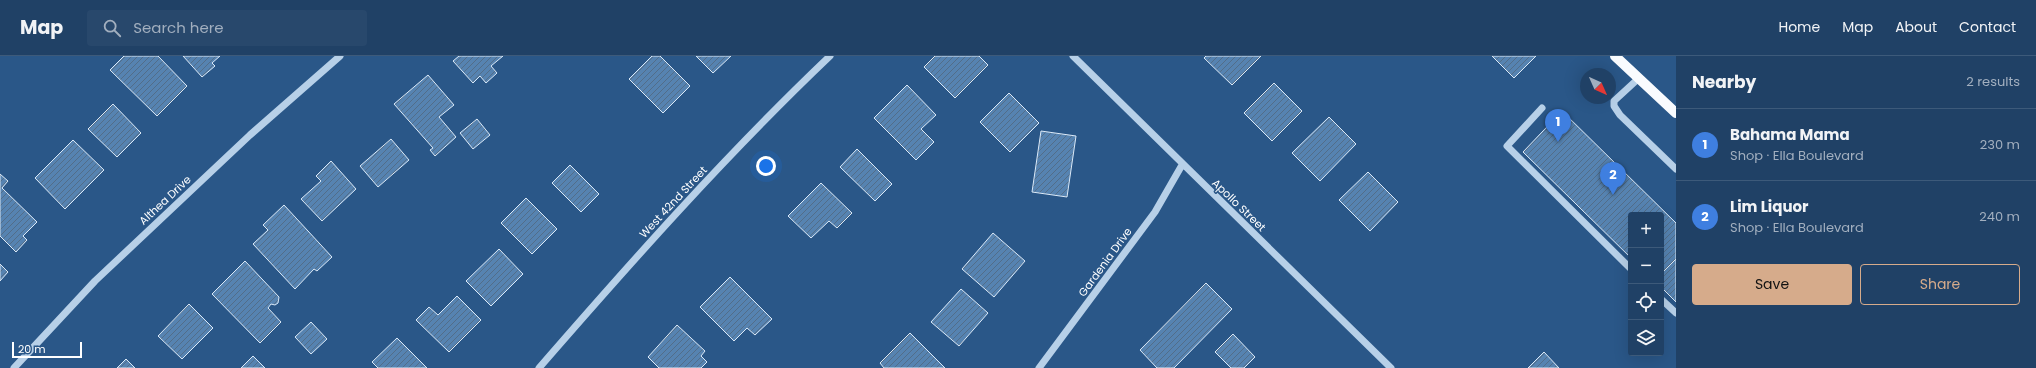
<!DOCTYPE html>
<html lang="en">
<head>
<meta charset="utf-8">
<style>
	body { margin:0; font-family:Poppins,sans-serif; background:#28486c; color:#f1f3f6 }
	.controls { position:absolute; right:12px; bottom:12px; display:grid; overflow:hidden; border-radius:4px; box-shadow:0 4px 16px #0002 }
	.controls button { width:36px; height:36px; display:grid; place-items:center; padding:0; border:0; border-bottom:1px solid #3d5a7a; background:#204166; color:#f1f3f6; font:20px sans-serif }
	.compass { position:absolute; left:1580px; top:12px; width:36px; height:36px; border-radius:50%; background:#204166; box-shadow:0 4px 16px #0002; rotate:135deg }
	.scale { position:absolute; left:12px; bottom:10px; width:70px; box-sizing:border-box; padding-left:4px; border:2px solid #fff; border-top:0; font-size:11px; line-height:14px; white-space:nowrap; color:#fff; -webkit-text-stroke:3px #2a5788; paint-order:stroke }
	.you { position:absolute; left:766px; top:110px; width:14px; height:14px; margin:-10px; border:3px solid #fff; border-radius:50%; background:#1a73e8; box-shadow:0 0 0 6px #1a73e833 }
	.badge { display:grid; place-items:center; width:26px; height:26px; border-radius:50%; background:#d6ab8b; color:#fff; font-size:13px; font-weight:700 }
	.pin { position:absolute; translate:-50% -33px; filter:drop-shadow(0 1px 2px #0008) }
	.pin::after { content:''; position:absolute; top:21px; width:14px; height:12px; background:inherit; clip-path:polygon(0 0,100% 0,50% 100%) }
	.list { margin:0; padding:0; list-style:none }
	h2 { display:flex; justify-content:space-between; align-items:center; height:52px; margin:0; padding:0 16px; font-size:17px }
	h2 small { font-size:13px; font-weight:400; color:#a2afbf }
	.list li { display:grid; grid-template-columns:26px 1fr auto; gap:12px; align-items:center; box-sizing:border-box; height:72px; padding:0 16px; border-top:1px solid #3d5a7a }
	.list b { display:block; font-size:15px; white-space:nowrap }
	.list p { margin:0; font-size:13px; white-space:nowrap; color:#a2afbf }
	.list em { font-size:13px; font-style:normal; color:#a2afbf }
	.actions { display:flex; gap:8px; padding:12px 16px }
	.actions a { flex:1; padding:9px 0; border:1px solid #d6ab8b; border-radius:4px; text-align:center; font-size:14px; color:#d6ab8b }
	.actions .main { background:#d6ab8b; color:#111 }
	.icon { flex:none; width:22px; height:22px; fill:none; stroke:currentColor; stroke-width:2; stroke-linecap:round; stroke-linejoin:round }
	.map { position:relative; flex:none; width:1676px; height:312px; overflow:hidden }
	header { display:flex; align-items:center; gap:24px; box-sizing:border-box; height:56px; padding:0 20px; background:#204166; border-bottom:1px solid #3d5a7a }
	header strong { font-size:19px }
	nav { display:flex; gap:22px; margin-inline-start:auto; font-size:14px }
	.search { width:280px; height:36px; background:#28486c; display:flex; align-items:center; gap:10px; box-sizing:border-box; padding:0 14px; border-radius:4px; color:#a2afbf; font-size:15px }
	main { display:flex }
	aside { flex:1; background:#204166 }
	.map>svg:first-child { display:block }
	.building { fill:url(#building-hatch); stroke:#dbe9f7 }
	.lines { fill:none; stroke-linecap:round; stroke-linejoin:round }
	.minor { stroke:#b7d0e8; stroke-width:7 }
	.major { stroke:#f9fbfe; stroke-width:10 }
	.labels { text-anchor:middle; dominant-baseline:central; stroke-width:3; stroke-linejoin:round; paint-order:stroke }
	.street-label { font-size:11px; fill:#fff; stroke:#2a5788 }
</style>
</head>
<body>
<header>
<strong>Map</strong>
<div class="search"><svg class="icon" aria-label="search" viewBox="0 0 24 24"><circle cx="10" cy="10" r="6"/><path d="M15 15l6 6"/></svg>Search here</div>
<nav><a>Home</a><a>Map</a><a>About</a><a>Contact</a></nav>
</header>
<main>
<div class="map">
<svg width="1676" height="312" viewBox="0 0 1676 312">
	<defs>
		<pattern id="building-hatch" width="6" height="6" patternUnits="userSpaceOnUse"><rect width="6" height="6" fill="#5683b1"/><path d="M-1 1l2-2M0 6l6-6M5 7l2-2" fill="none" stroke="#526d89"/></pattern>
	</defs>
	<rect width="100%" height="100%" fill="#2a5788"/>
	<!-- building -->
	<path class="building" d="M 124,0 L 158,0 L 187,30 L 157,60 L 110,14 Z
		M 183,0 L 220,0 L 212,7 L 215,10 L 202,21 Z
		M 459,0 L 503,0 L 491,10 L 497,17 L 486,27 L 480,20 L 473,27 L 453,5 Z
		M 652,0 L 660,0 L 690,30 L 663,57 L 629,23 Z
		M 696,0 L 731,0 L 713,17 Z
		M 935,0 L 979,0 L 988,9 L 955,42 L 924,11 Z
		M 1206,0 L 1261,0 L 1232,29 L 1204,2 Z
		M 1492,0 L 1536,0 L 1514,22 Z
		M 428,19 L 454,49 L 439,61 L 456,81 L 435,100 L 430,94 L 433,92 L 394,48 Z
		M 1274,27 L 1302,55 L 1272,85 L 1244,57 Z
		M 907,29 L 936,59 L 921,73 L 934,86 L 916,104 L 874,62 Z
		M 1009,37 L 1039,67 L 1010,96 L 980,66 Z
		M 113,48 L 141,77 L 117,101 L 88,73 Z
		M 1562,55 L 1676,167 L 1676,203 L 1661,218 L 1661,159 L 1631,159 L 1631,202 L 1523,96 Z
		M 1329,61 L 1356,88 L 1320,125 L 1292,97 Z
		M 477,63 L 490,79 L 473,93 L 460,77 Z
		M 1041,75 L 1076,80 L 1067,141 L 1032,136 Z
		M 391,83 L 409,104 L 378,131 L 360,110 Z
		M 73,84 L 104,114 L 65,153 L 35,122 Z
		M 857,93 L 892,128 L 875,145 L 840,111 Z
		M 331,105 L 356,133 L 322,165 L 301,143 L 321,125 L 316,120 Z
		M 570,109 L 599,138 L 581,156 L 552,127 Z
		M 1368,116 L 1398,146 L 1370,175 L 1339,144 Z
		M 0,118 L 8,125 L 2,132 L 37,166 L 23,180 L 27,184 L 16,196 L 0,180 Z
		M 821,127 L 852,157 L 837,172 L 829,165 L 811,182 L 788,160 Z
		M 526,142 L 557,173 L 532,198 L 501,167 Z
		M 284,149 L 332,201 L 317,215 L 314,213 L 295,233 L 253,188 L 268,174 L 263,169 Z
		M 993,177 L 1025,205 L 994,241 L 962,213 Z
		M 499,193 L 523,218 L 491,250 L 466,225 Z
		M 1676,203 L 1676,246 L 1661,231 L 1661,218 Z
		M 245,205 L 279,241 L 278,247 L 275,249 L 271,248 L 268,252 L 281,266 L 260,287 L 212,238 Z
		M 0,208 L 8,216 L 0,225 Z
		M 730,221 L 772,263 L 755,279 L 747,272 L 734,285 L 700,251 Z
		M 1206,227 L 1232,253 L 1174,312 L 1157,312 L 1140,294 Z
		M 961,233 L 988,257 L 959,290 L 931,266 Z
		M 457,240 L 481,264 L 449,296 L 416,264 L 429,251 L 438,259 Z
		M 189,248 L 213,272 L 182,303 L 158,280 Z
		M 311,266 L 327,283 L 311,298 L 295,281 Z
		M 677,269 L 705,295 L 701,300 L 707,306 L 701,312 L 659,312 L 648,301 Z
		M 910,277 L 945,312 L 884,312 L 880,307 Z
		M 1233,278 L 1255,301 L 1244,312 L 1231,312 L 1215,296 Z
		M 397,282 L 427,312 L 378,312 L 372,306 Z
		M 1544,296 L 1559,312 L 1528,312 Z
		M 253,300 L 265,312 L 241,312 Z
		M 126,303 L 135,312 L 117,312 Z"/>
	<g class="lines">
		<!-- minor -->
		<path class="minor" d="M 1073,0 L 1391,312
			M 1639,22 L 1614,45 L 1614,50 L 1620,59 L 1676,113
			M 1542,52 L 1507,90 L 1631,213
			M 1661,243 L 1676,257
			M 14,312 L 95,225 L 250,79 L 340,0
			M 539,312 C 632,205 727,98 830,0
			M 1039,312 L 1155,156 L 1182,109"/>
		<!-- major -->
		<path class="major" d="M 1615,0 L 1676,57"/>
	</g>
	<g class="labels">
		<!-- street labels -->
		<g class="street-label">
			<text transform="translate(165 144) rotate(-43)">Althea Drive</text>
			<text transform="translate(673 146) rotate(-47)">West 42nd Street</text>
			<text transform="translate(1239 149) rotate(44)">Apollo Street</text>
			<text transform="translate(1105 206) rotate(-54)">Gardenia Drive</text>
		</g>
	</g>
</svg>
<div class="controls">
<button>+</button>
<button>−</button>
<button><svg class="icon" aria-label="locate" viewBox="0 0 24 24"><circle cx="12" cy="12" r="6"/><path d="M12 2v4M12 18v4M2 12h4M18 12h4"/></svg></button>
<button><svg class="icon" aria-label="layers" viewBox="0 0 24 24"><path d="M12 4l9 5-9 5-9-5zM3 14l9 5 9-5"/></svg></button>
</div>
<svg class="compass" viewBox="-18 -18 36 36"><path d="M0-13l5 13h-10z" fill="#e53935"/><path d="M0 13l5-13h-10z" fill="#a2afbf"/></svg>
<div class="scale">20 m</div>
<div class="you"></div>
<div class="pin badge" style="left:1558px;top:86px;background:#3f7fe0">1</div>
<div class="pin badge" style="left:1613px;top:139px;background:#3f7fe0">2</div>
</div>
<aside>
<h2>Nearby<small>2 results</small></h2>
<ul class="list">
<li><span class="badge" style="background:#3f7fe0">1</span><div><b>Bahama Mama</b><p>Shop · Ella Boulevard</p></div><em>230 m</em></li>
<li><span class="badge" style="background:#3f7fe0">2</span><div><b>Lim Liquor</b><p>Shop · Ella Boulevard</p></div><em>240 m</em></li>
</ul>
<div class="actions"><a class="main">Save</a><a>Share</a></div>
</aside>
</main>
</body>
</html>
